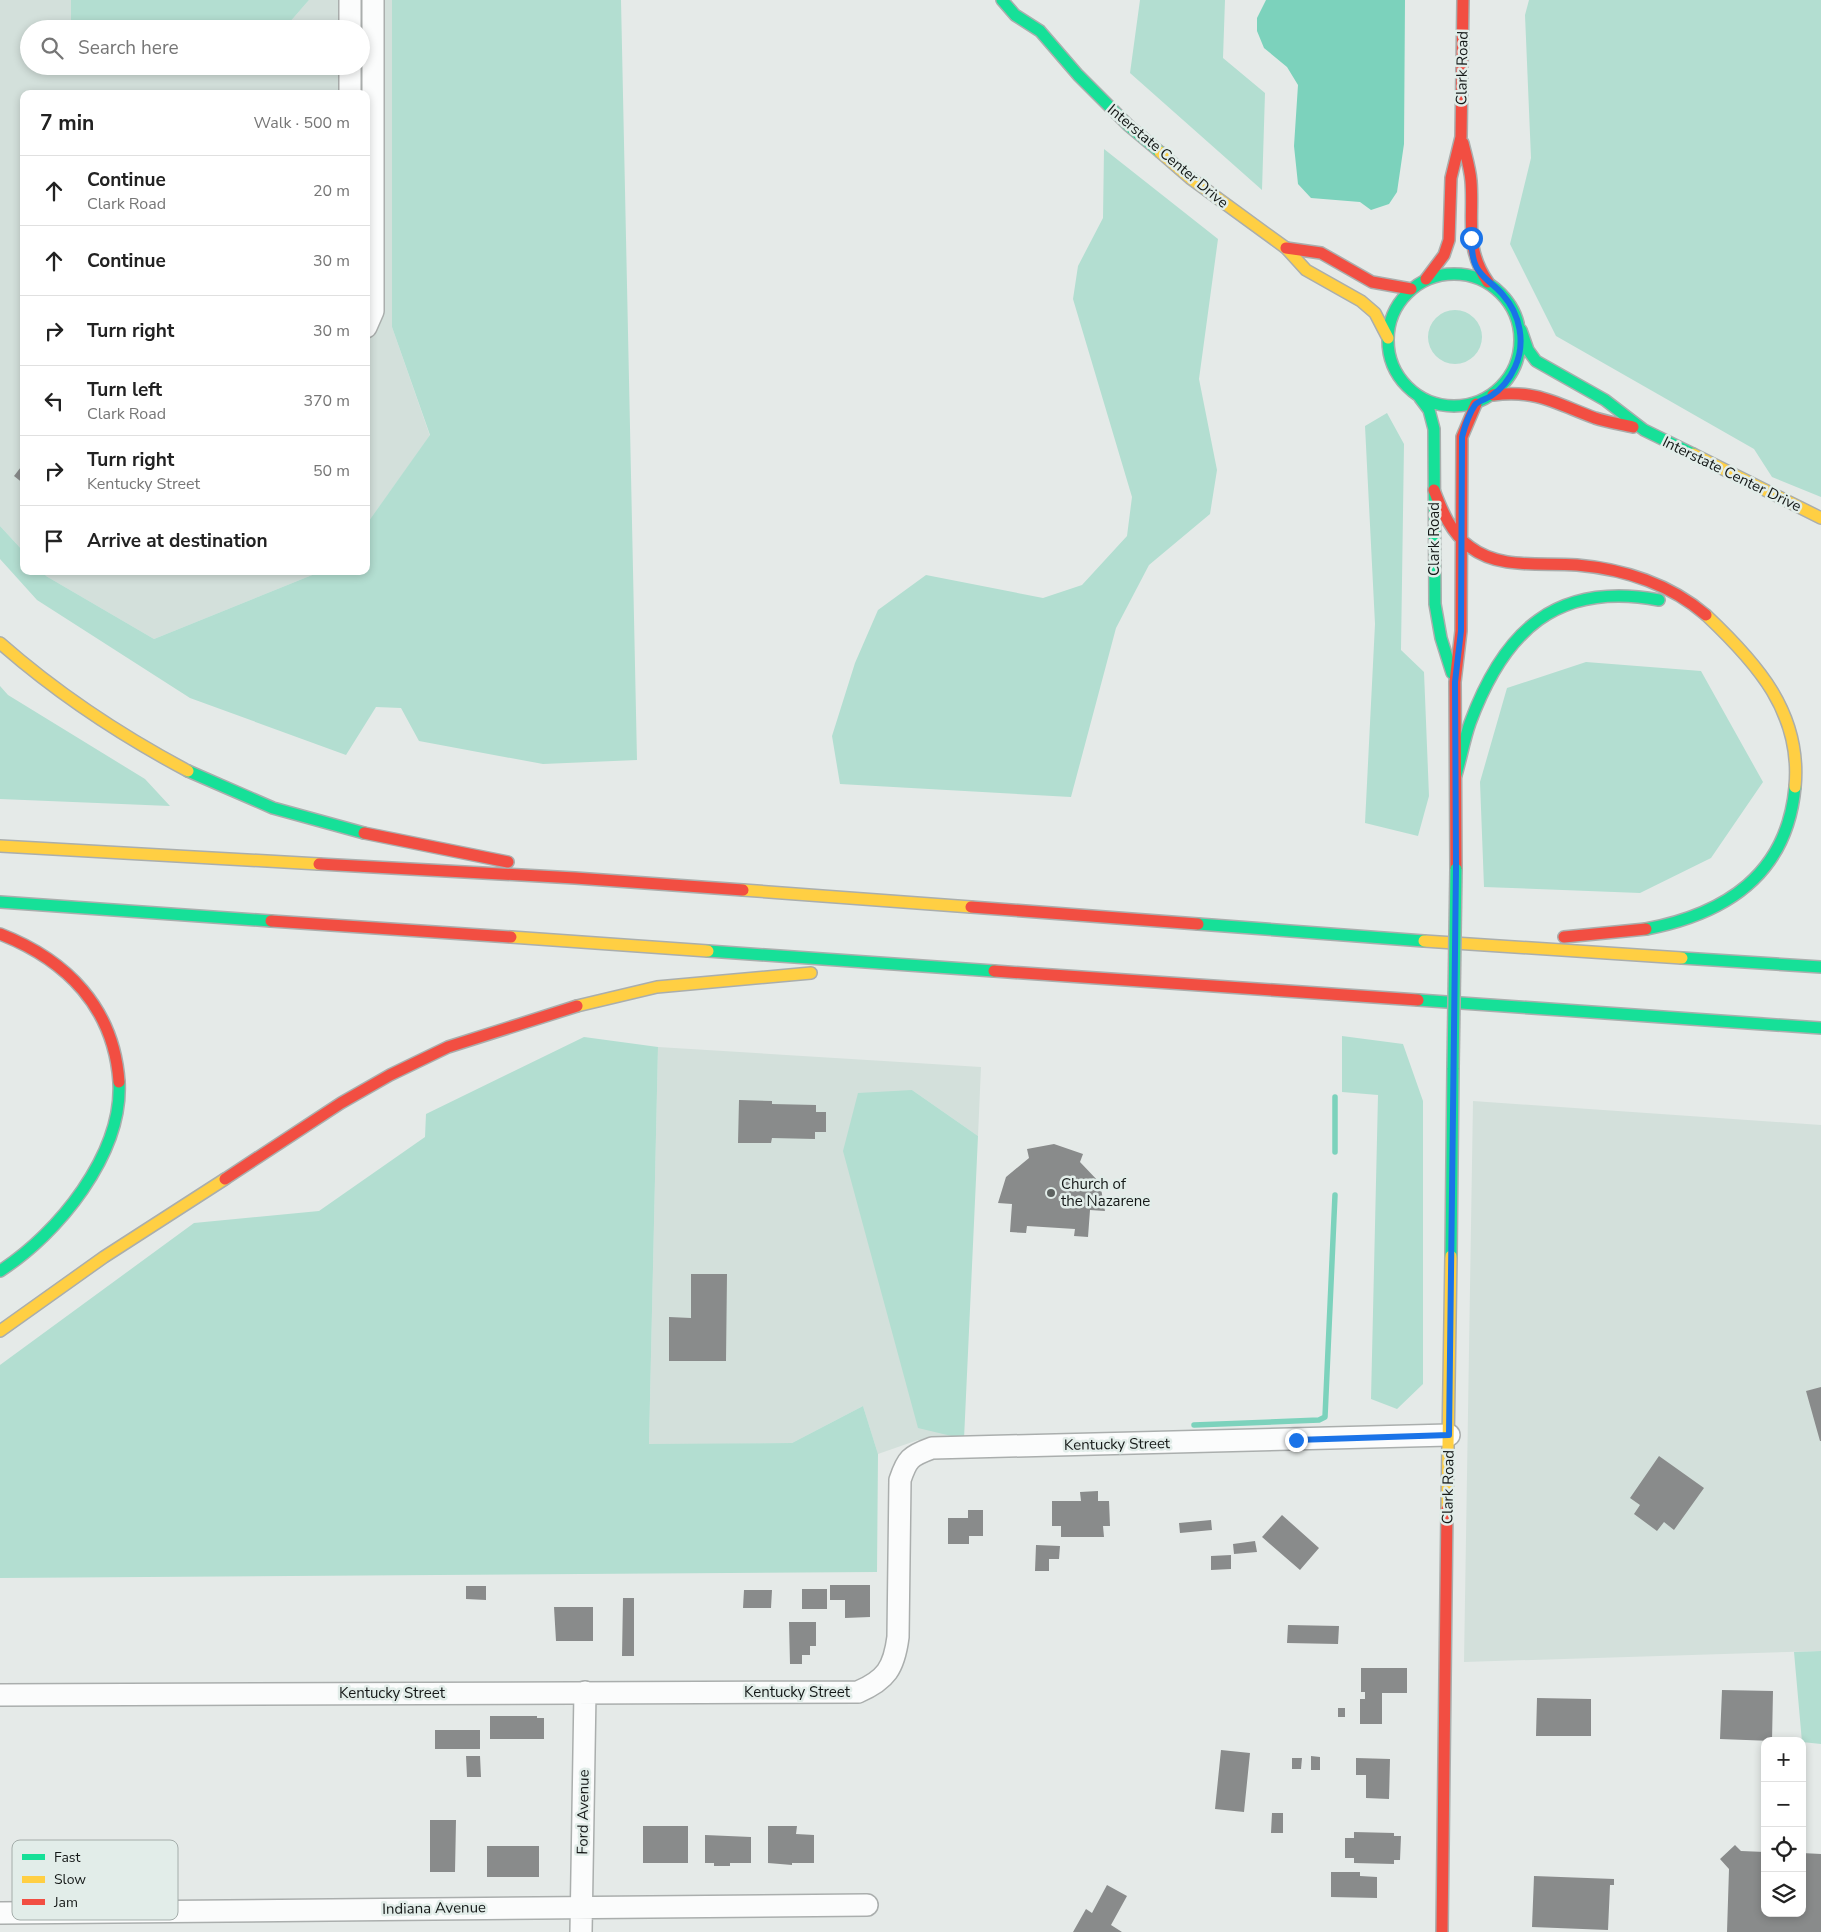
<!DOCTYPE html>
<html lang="en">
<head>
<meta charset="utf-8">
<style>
	body { margin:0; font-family:"Nunito Sans",sans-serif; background:#f6f6f6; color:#222 }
	.controls { position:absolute; right:15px; bottom:15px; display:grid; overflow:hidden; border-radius:10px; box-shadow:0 2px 8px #0003 }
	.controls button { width:45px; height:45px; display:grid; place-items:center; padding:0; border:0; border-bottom:1px solid #e0e0e0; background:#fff; color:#222; font:25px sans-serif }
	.stop { position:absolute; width:15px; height:15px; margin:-11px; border:4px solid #1a73e8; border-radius:50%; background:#fff }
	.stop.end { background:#1a73e8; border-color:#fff; box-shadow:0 1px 5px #0008 }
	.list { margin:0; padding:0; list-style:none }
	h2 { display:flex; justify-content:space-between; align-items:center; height:65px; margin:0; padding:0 20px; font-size:21px }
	h2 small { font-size:16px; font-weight:400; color:#767676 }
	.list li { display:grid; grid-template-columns:32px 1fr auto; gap:15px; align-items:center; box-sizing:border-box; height:70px; padding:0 20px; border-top:1px solid #e0e0e0 }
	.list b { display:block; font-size:19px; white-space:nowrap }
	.list p { margin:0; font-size:16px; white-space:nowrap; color:#767676 }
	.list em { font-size:16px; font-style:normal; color:#767676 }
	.icon { flex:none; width:28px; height:28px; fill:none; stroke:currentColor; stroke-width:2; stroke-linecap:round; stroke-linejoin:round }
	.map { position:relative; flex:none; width:1821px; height:1932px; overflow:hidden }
	.search { position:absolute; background:#fff; box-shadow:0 2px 8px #0003; left:20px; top:20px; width:350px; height:55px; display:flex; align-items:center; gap:12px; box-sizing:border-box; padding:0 18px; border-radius:28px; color:#767676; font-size:19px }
	.panel { position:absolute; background:#fff; box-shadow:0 2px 8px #0003; left:20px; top:90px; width:350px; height:485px; border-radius:10px }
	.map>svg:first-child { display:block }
	.built { fill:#d3e0db }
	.green { fill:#b3ded1 }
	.water { fill:#7cd2bc }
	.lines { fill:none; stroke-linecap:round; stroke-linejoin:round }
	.stream { stroke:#7cd2bc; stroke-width:5.5 }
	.building { fill:#898b8b }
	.street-casing { stroke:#aaaead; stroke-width:24 }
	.fast-casing { stroke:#aaaead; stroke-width:14 }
	.slow-casing { stroke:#aaaead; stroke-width:14 }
	.jam-casing { stroke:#aaaead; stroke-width:14 }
	.street { stroke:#fbfcfc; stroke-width:21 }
	.fast { stroke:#16e098; stroke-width:11 }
	.slow { stroke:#ffcf43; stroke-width:11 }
	.jam { stroke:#f24e42; stroke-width:11 }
	.fast-bridge-casing { stroke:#aaaead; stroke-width:14; stroke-linecap:butt }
	.fast-bridge { stroke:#16e098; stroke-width:11 }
	.route { stroke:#1a73e8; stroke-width:6 }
	.poi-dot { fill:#5d6260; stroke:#e2ede9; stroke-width:2 }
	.labels { text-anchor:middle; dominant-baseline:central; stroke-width:5; stroke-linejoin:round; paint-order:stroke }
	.street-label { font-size:15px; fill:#141817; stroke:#e2ede9 }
	.poi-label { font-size:15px; fill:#141817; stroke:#e2ede9; text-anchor:start }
	.key { fill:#e2ede9; stroke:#a4adaa; stroke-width:1 }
	.key-label { font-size:14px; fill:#141817 }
</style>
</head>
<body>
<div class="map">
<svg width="1821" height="1932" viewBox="0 0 1821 1932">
	<rect width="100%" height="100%" fill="#e5eae8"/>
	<!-- built -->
	<path class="built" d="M 0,0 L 71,0 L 71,29 L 29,29 L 29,66 L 361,66 L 361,29 L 288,29 L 289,23 L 309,0 L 392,0 L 392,327 L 430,436 L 366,525 L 366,94 L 24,94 L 24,552 L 0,526 Z
		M 42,571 L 322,571 L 154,639 L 46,576 Z
		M 658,1047 L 981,1067 L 978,1136 L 912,1090 L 964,1439 L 918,1440 L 878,1454 L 863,1406 L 792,1443 L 649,1445 Z
		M 1473,1101 L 1821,1125 L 1821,1651 L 1464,1662 Z"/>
	<!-- green -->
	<path class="green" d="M 71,0 L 309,0 L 289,23 L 288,29 L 71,29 Z
		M 392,0 L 621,0 L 637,760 L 543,764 L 419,741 L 401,708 L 376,707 L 346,755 L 190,698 L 37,600 L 0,559 L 0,526 L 24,552 L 24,571 L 42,571 L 46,576 L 154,639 L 322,571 L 366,571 L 366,525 L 430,435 L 392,327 Z
		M 1140,0 L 1225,0 L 1223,58 L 1265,93 L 1262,190 L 1130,73 Z
		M 1529,0 L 1821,0 L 1821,497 L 1772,477 L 1754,449 L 1556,336 L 1510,244 L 1531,158 L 1525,15 Z
		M 1104,149 L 1218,239 L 1199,379 L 1217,470 L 1210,514 L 1149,565 L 1116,628 L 1071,797 L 840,784 L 832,736 L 855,663 L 878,610 L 926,575 L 1043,598 L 1082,585 L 1127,536 L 1132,497 L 1073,299 L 1078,266 L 1103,218 Z
		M1428 337a27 27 0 1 1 54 0a27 27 0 1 1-54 0Z
		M 1387,413 L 1404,444 L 1401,650 L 1424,672 L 1429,796 L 1418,836 L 1365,823 L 1375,624 L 1365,426 Z
		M 1586,662 L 1701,671 L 1763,782 L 1711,858 L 1640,893 L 1484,887 L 1480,782 L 1507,688 Z
		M 0,686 L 8,695 L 145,779 L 170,806 L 0,799 Z
		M 1342,1036 L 1403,1044 L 1423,1101 L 1423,1384 L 1397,1409 L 1371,1399 L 1378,1095 L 1342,1092 Z
		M 584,1037 L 658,1047 L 649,1444 L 792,1443 L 863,1406 L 878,1454 L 877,1572 L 0,1578 L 0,1365 L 194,1223 L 319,1211 L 425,1137 L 426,1114 Z
		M 912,1090 L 978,1136 L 964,1439 L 918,1428 L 843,1151 L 858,1093 Z
		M 1821,1651 L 1821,1744 L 1802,1742 L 1794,1652 Z"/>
	<!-- water -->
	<path class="water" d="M 1266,0 L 1405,0 L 1404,144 L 1397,192 L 1389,204 L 1371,210 L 1360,202 L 1311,198 L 1298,184 L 1294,146 L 1298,85 L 1287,67 L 1264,48 L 1257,31 L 1257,18 Z"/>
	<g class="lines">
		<!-- stream -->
		<path class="stream" d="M 1335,1097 L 1335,1152
			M 1194,1425 L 1319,1420 L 1325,1417 L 1335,1195"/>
	</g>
	<!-- building -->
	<path class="building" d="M 21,378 L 24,378 L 24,399 L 21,399 Z
		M 24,463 L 24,484 L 14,476 Z
		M 739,1100 L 772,1101 L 772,1104 L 816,1105 L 816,1112 L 826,1112 L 826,1132 L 815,1132 L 815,1139 L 772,1138 L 771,1143 L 738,1143 Z
		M 1054,1144 L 1083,1154 L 1080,1162 L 1100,1183 L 1105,1211 L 1090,1210 L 1088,1237 L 1074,1236 L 1075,1229 L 1027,1226 L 1026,1233 L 1010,1232 L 1012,1204 L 998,1203 L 1006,1177 L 1029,1158 L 1027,1149 Z
		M 691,1274 L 727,1274 L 726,1361 L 669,1361 L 669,1317 L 691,1318 Z
		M 1821,1387 L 1821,1441 L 1820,1441 L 1806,1391 Z
		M 1659,1456 L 1704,1488 L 1674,1530 L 1664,1522 L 1657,1531 L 1634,1514 L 1640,1505 L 1630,1498 Z
		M 1098,1491 L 1098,1501 L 1109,1501 L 1110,1526 L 1103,1526 L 1104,1537 L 1061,1537 L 1061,1526 L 1052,1526 L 1052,1501 L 1081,1501 L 1080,1492 Z
		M 968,1510 L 983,1510 L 983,1536 L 969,1536 L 969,1544 L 948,1544 L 948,1518 L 968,1518 Z
		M 1282,1515 L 1319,1548 L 1300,1570 L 1262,1537 Z
		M 1211,1520 L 1212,1530 L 1180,1533 L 1179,1523 Z
		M 1255,1541 L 1257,1552 L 1234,1554 L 1233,1544 Z
		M 1036,1545 L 1060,1546 L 1059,1559 L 1049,1559 L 1049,1571 L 1035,1571 Z
		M 1231,1555 L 1231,1569 L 1211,1570 L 1211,1556 Z
		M 830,1585 L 870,1585 L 870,1617 L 845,1618 L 845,1600 L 830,1600 Z
		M 466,1586 L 486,1586 L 486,1600 L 466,1599 Z
		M 802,1589 L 827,1589 L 827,1609 L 802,1609 Z
		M 744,1590 L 772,1590 L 771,1608 L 743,1608 Z
		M 623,1598 L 634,1598 L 634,1656 L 622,1656 Z
		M 554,1607 L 593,1607 L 593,1641 L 556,1641 Z
		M 789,1622 L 816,1622 L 816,1646 L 810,1646 L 810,1655 L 802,1655 L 802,1664 L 790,1664 Z
		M 1288,1625 L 1339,1626 L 1338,1644 L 1287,1643 Z
		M 1361,1668 L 1407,1668 L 1407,1693 L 1382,1693 L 1382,1724 L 1360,1724 L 1360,1699 L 1365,1699 L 1365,1692 L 1361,1692 Z
		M 1722,1690 L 1773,1691 L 1772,1741 L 1720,1739 Z
		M 1537,1698 L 1591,1699 L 1591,1736 L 1536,1736 Z
		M 1338,1708 L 1345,1708 L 1345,1717 L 1338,1717 Z
		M 490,1716 L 537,1716 L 537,1718 L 544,1718 L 544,1739 L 490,1739 Z
		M 435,1730 L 480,1730 L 480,1749 L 435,1749 Z
		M 1221,1750 L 1250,1753 L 1244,1812 L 1215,1809 Z
		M 466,1756 L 480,1756 L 481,1777 L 467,1777 Z
		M 1311,1756 L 1320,1757 L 1320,1770 L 1311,1770 Z
		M 1292,1758 L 1302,1758 L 1301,1769 L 1292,1769 Z
		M 1356,1758 L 1390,1759 L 1389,1799 L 1366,1798 L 1366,1775 L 1356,1775 Z
		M 1272,1813 L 1283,1813 L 1283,1833 L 1271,1833 Z
		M 430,1820 L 456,1820 L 455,1872 L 430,1872 Z
		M 643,1826 L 688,1826 L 688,1863 L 643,1863 Z
		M 768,1826 L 797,1826 L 796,1834 L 814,1835 L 814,1863 L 792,1863 L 792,1865 L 768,1863 Z
		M 1354,1832 L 1394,1833 L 1394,1836 L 1401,1836 L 1400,1860 L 1394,1860 L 1394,1864 L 1354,1863 L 1354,1858 L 1345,1858 L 1345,1838 L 1354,1838 Z
		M 705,1835 L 751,1837 L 751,1863 L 730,1863 L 730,1866 L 714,1866 L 714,1863 L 705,1863 Z
		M 1735,1845 L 1741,1851 L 1765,1852 L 1765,1913 L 1802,1913 L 1802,1853 L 1821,1854 L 1821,1932 L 1727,1932 L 1729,1869 L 1720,1859 Z
		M 487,1846 L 539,1846 L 539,1877 L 487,1877 Z
		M 1331,1872 L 1360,1872 L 1360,1876 L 1377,1877 L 1377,1898 L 1331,1897 Z
		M 1534,1876 L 1614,1879 L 1614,1885 L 1610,1885 L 1608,1930 L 1532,1927 Z
		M 1107,1885 L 1127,1896 L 1111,1925 L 1122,1932 L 1073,1932 L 1086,1909 L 1092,1913 Z"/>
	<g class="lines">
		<defs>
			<path id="street" d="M 350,0 L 350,29
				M 350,94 L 350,66
				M 366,327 L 373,311 L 373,0
				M 0,1695 L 858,1692 C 886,1680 894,1668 898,1637 L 900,1480 C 907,1459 910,1456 932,1448 L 1449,1435
				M 0,1913 L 867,1905
				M 581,1932 L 585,1692"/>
			<path id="fast" d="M 1002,0 L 1015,15 L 1040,31 L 1078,75 L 1129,126 L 1160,152
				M1388 340a66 66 0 1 1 132 0a66 66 0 1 1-132 0Z
				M 1521,330 L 1528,350 L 1536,361 L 1605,400 L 1644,430 L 1693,454
				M 1420,398 L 1429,410 L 1434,429 L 1435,604 L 1441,638 L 1452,673
				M 188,771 L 273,808 L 364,833
				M 1456,775 C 1461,758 1464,740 1470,723 C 1504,631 1556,581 1659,600
				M 0,902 L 271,921
				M 1198,924 L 1424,941
				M 1646,929 C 1725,914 1787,875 1795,787
				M 708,951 L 994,971
				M 1682,958 L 1821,967
				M 1418,1000 L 1821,1028
				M 1451,1256 L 1453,1068
				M 0,1271 C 58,1234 123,1154 119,1082"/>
			<path id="slow" d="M 1160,152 L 1190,178 L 1286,248 L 1306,270 L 1361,301 L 1375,313 L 1388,338
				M 1693,454 L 1821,518
				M 1706,615 C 1757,663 1802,713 1795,787
				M 0,643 C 58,694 120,735 188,771
				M 0,846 L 319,864
				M 743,890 L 971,907
				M 511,937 L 708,951
				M 1424,941 L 1682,958
				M 577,1006 L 657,987 L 811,973
				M 0,1331 L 104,1257 L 225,1179
				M 1447,1509 L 1451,1256"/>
			<path id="jam" d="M 1463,143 C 1466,156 1470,168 1471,181 C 1474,219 1464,248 1488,282
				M 1286,248 L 1321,253 L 1372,282 L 1411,289
				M 1426,279 L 1444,255 L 1449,240 L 1451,178 L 1461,137 L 1463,0
				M 1493,395 C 1535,389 1557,404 1595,418 C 1607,422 1620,424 1633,427
				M 1434,490 C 1442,511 1451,533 1470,547 C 1500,570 1541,562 1577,565 C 1623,569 1670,584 1706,615
				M 364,833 L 508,862
				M 319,864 L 575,878 L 743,890
				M 1456,869 L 1455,682 L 1461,631 L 1462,437 L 1476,404
				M 971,907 L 1198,924
				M 271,921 L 511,937
				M 0,934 C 67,960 114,1008 119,1082
				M 1564,937 L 1646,929
				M 994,971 L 1418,1000
				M 225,1179 L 341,1103 L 390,1075 L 448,1047 L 577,1006
				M 1442,1932 L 1447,1509"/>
		</defs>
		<!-- street casing -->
		<use href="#street" class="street-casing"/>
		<!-- fast casing -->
		<use href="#fast" class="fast-casing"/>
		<!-- slow casing -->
		<use href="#slow" class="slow-casing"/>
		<!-- jam casing -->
		<use href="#jam" class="jam-casing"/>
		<!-- street -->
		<use href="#street" class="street"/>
		<!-- fast -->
		<use href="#fast" class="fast"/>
		<!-- slow -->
		<use href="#slow" class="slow"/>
		<!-- jam -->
		<use href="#jam" class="jam"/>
		<defs>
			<path id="fast-bridge" d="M 1453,1068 L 1456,869"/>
		</defs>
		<!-- fast-bridge casing -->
		<use href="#fast-bridge" class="fast-bridge-casing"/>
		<!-- fast-bridge -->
		<use href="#fast-bridge" class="fast-bridge"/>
	</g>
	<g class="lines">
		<!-- route -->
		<path class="route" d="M 1296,1440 L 1449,1435 L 1456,869 L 1455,682 L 1461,631 L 1462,437 C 1465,426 1468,415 1475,405 C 1478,401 1486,399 1491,396 C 1502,389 1510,378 1515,367 C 1526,343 1520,314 1503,295 C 1496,286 1486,281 1479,271 C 1472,262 1472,249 1471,238"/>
	</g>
	<!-- markers -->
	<circle class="poi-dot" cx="1051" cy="1193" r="5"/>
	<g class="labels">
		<!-- street labels -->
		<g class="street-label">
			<text transform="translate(1462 68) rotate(-89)">Clark Road</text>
			<text transform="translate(1168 156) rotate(40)">Interstate Center Drive</text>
			<text transform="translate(1732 474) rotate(26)">Interstate Center Drive</text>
			<text transform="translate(1434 539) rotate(-90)">Clark Road</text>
			<text transform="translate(1117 1444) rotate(-1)">Kentucky Street</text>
			<text transform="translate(1448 1487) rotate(-89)">Clark Road</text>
			<text x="797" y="1692">Kentucky Street</text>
			<text x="392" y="1693">Kentucky Street</text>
			<text transform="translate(583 1812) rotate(-89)">Ford Avenue</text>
			<text transform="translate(434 1908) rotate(-1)">Indiana Avenue</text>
		</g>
		<!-- poi labels -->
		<g class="poi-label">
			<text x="1061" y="1184">Church of<tspan x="1061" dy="17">the Nazarene</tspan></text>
		</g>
	</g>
	<!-- legend -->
	<rect x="12" y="1840" width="166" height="80" rx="8" class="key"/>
	<rect x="22" y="1854" width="23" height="6" fill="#16e098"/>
	<rect x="22" y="1876" width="23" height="7" fill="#ffcf43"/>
	<rect x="22" y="1899" width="23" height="6" fill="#f24e42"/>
	<g class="key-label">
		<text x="54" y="1862">Fast</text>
		<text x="54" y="1884">Slow</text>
		<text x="54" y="1907">Jam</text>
	</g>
</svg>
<div class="controls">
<button>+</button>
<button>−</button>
<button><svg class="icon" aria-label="locate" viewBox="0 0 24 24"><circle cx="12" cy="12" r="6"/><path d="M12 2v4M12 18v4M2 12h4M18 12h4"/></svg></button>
<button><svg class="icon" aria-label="layers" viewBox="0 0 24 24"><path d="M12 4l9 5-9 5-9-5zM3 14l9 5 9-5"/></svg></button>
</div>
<div class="stop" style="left:1471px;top:238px"></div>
<div class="stop end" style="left:1296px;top:1440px"></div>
<div class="search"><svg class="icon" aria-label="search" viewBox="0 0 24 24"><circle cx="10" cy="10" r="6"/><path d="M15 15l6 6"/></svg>Search here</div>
<section class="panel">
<h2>7 min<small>Walk · 500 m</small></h2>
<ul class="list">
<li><svg class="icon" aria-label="ahead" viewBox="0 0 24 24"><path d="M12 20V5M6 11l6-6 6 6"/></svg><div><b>Continue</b><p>Clark Road</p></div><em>20 m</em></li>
<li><svg class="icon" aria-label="ahead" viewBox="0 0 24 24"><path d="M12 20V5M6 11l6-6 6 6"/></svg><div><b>Continue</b></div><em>30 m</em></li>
<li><svg class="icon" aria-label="right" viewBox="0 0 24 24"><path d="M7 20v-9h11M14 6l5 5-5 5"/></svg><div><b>Turn right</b></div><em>30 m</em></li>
<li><svg class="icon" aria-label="left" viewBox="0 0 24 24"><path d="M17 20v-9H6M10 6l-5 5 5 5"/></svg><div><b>Turn left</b><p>Clark Road</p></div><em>370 m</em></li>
<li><svg class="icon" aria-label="right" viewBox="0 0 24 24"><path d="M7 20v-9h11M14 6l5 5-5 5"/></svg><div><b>Turn right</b><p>Kentucky Street</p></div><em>50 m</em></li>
<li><svg class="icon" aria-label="arrive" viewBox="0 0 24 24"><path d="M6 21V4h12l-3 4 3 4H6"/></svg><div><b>Arrive at destination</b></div></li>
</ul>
</section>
</div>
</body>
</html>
